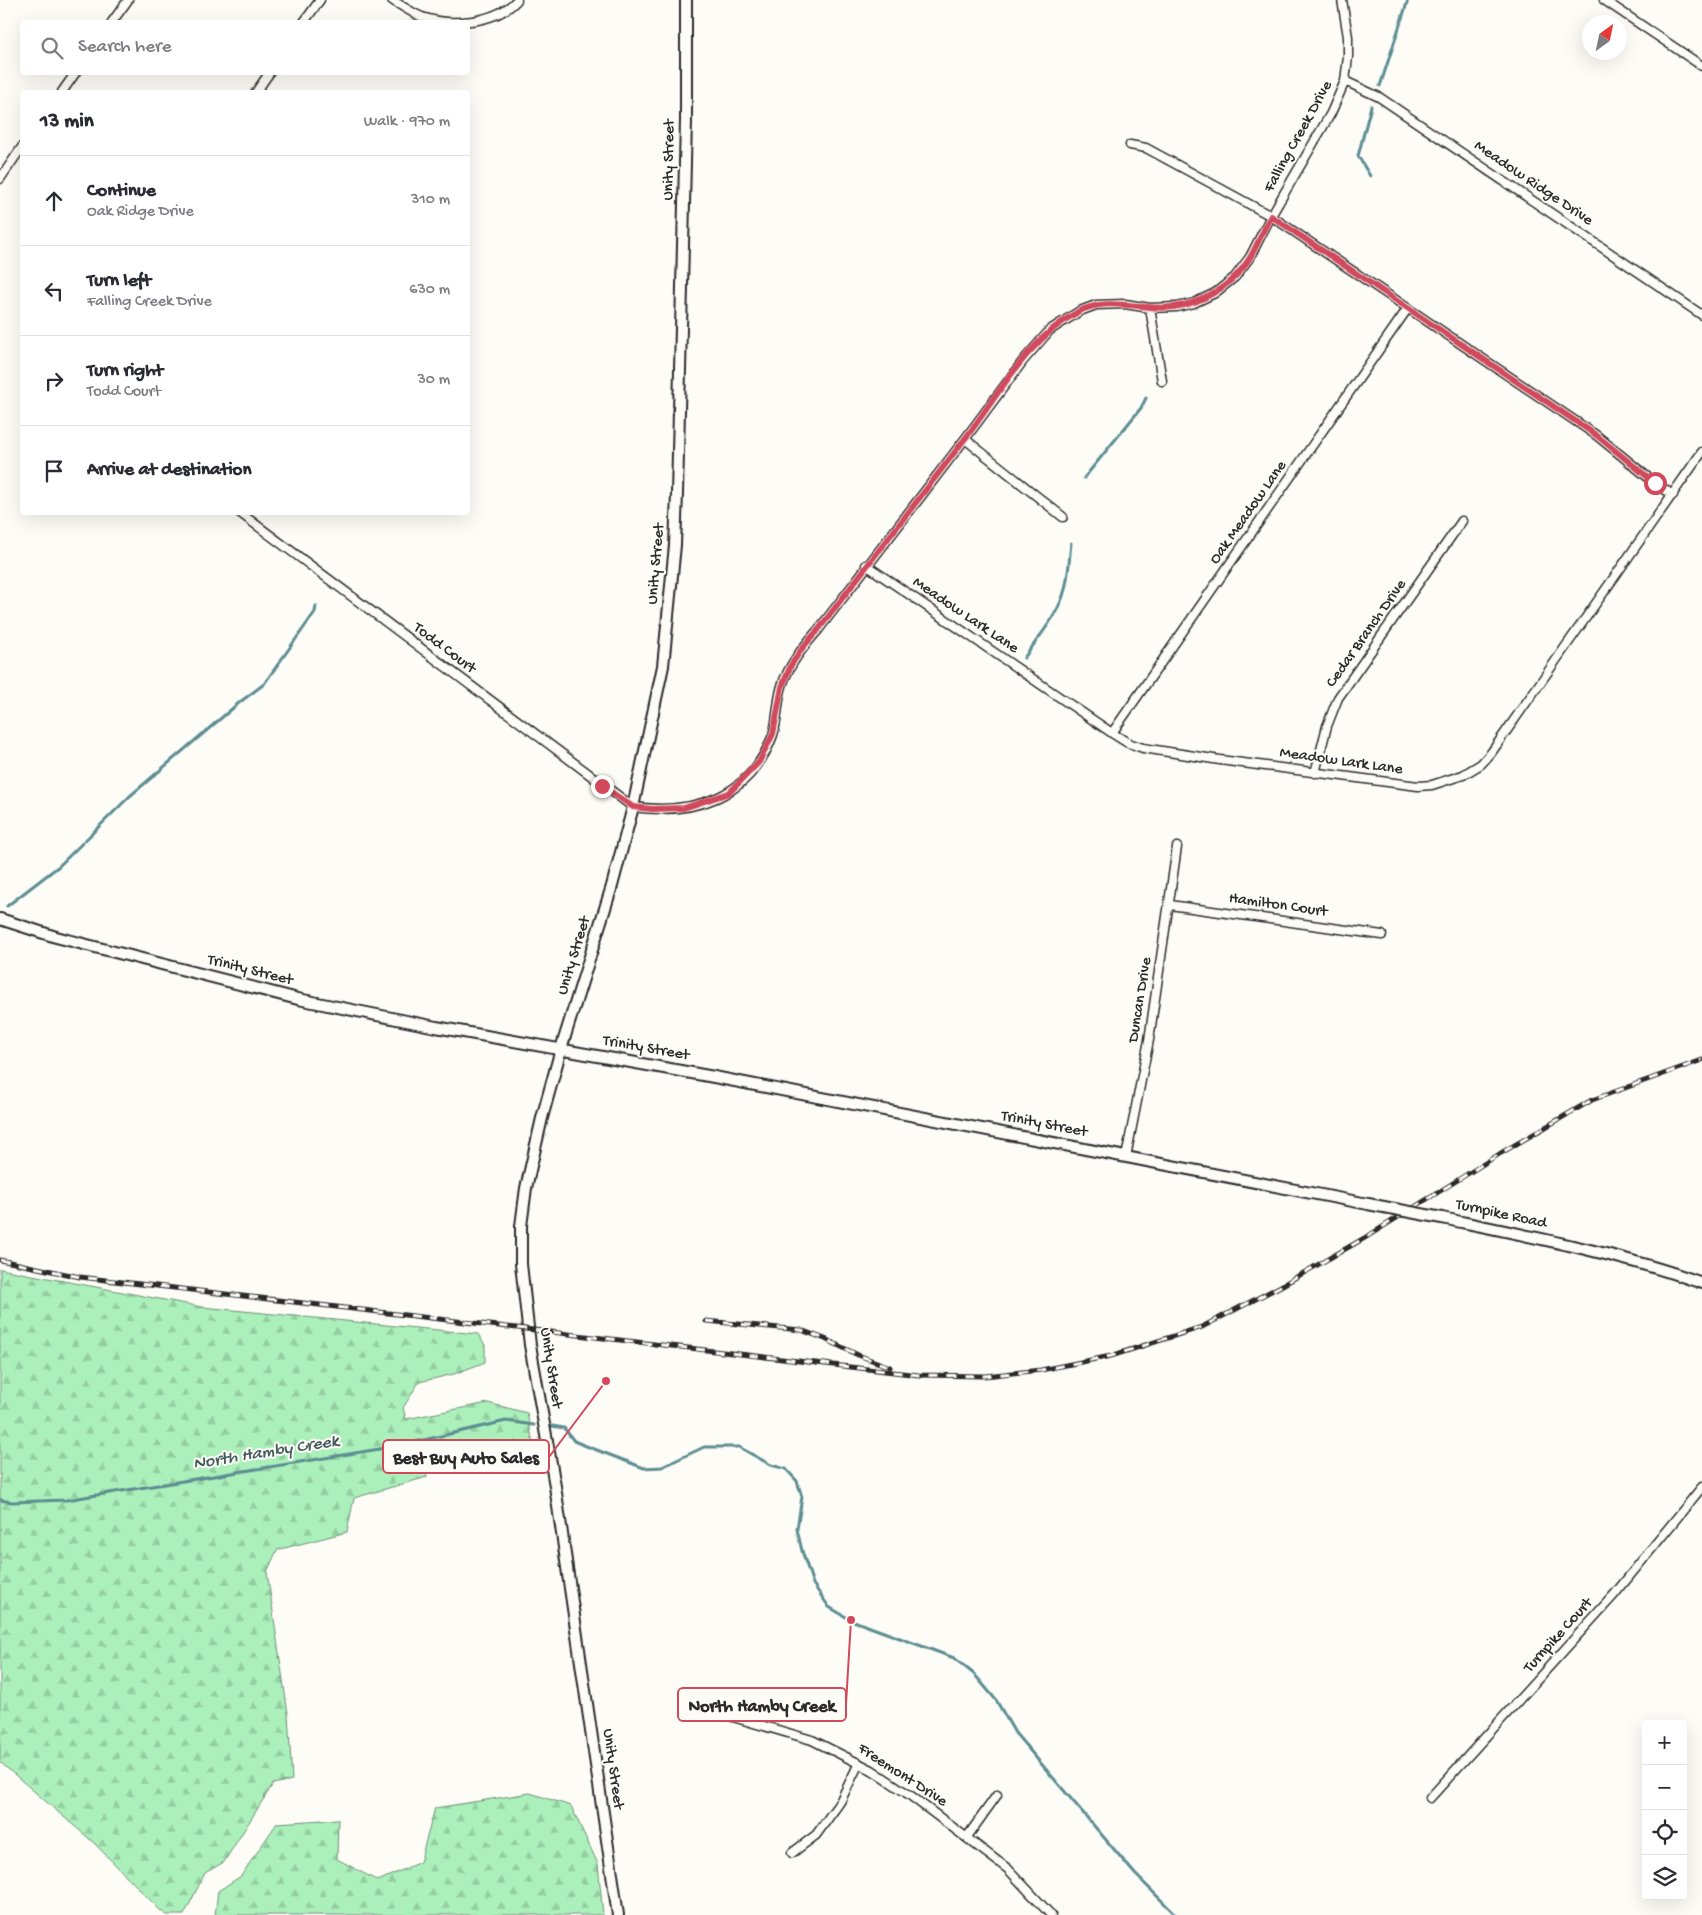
<!DOCTYPE html>
<html lang="en">
<head>
<meta charset="utf-8">
<style>
	body { margin:0; font-family:"Gochi Hand",sans-serif; background:#f7f7f7; color:#2b2b33 }
	.controls { position:absolute; right:15px; bottom:15px; display:grid; overflow:hidden; border-radius:5px; box-shadow:0 5px 20px #0002 }
	.controls button { width:45px; height:45px; display:grid; place-items:center; padding:0; border:0; border-bottom:1px solid #e1e1e2; background:#fff; color:#2b2b33; font:25px sans-serif }
	.compass { position:absolute; left:1582px; top:15px; width:45px; height:45px; border-radius:50%; background:#fff; box-shadow:0 5px 20px #0002; rotate:33deg }
	.stop { position:absolute; width:15px; height:15px; margin:-11px; border:4px solid #d1495b; border-radius:50%; background:#fff }
	.stop.end { background:#d1495b; border-color:#fff; box-shadow:0 1px 5px #0008 }
	.list { margin:0; padding:0; list-style:none }
	h2 { display:flex; justify-content:space-between; align-items:center; height:65px; margin:0; padding:0 20px; font-size:21px }
	h2 small { font-size:16px; font-weight:400; color:#7c7c81 }
	.list li { display:grid; grid-template-columns:32px 1fr auto; gap:15px; align-items:center; box-sizing:border-box; height:90px; padding:0 20px; border-top:1px solid #e1e1e2 }
	.list b { display:block; font-size:19px; white-space:nowrap }
	.list p { margin:0; font-size:16px; white-space:nowrap; color:#7c7c81 }
	.list em { font-size:16px; font-style:normal; color:#7c7c81 }
	.icon { flex:none; width:28px; height:28px; fill:none; stroke:currentColor; stroke-width:2; stroke-linecap:round; stroke-linejoin:round }
	.map { position:relative; flex:none; width:1702px; height:1915px; overflow:hidden }
	.search { position:absolute; background:#fff; box-shadow:0 5px 20px #0002; left:20px; top:20px; width:450px; height:55px; display:flex; align-items:center; gap:12px; box-sizing:border-box; padding:0 18px; border-radius:5px; color:#7c7c81; font-size:19px }
	.panel { position:absolute; background:#fff; box-shadow:0 5px 20px #0002; left:20px; top:90px; width:450px; height:425px; border-radius:5px }
	.map>svg:first-child { display:block }
	.forest { fill:url(#forest-firs); stroke:#6b8e73 }
	.lines { fill:none; stroke-linecap:round; stroke-linejoin:round }
	.stream { stroke:#5c8d91; stroke-width:3 }
	.minor-casing { stroke:#2b2b2b; stroke-width:11 }
	.tertiary-casing { stroke:#2b2b2b; stroke-width:14 }
	.minor { stroke:#fdfcf7; stroke-width:8 }
	.tertiary { stroke:#fdfcf7; stroke-width:10 }
	.rail-casing { stroke:#2b2b2b; stroke-width:5 }
	.rail { stroke:#fdfcf7; stroke-width:3; stroke-dasharray:9; stroke-linecap:butt }
	.tertiary-bridge-casing { stroke:#2b2b2b; stroke-width:14; stroke-linecap:butt }
	.tertiary-bridge { stroke:#fdfcf7; stroke-width:10 }
	.route { stroke:#d1495b; stroke-width:6 }
	.labels { text-anchor:middle; dominant-baseline:central; stroke-width:4; stroke-linejoin:round; paint-order:stroke }
	.street-label { font-size:16px; fill:#2b2b2b; stroke:#fdfcf7 }
	.water-label { font-size:18px; font-style:italic; fill:#445c5e; stroke:#fdfcf7 }
	.leader { fill:none; stroke:#d1495b; stroke-width:2 }
	.callout-dot { fill:#d1495b; stroke:#fdfcf7; stroke-width:2 }
	.callout { fill:#fdfcf7; stroke:#d1495b; stroke-width:2 }
	.callout-label { font-size:18px; text-anchor:middle; font-weight:bold; fill:#2b2b2b }
</style>
</head>
<body>
<div class="map">
<svg width="1702" height="1915" viewBox="0 0 1702 1915">
	<defs>
		<pattern id="forest-firs" width="22" height="20" patternUnits="userSpaceOnUse" patternTransform="scale(1.25)"><rect width="22" height="20" fill="#abf0bb"/><path d="M5 1l3.5 6h-7zM16 11l3.5 6h-7z" fill="#93cea1"/></pattern>
	</defs>
	<rect width="100%" height="100%" fill="#fdfcf7"/>
	<filter id="ink" filterUnits="userSpaceOnUse"><feTurbulence type="fractalNoise" baseFrequency=".02" numOctaves="2"/><feDisplacementMap in="SourceGraphic" scale="10" xChannelSelector="R" yChannelSelector="G"/><feConvolveMatrix kernelMatrix="1 2 1 2 8 2 1 2 1" color-interpolation-filters="sRGB"/></filter>
	<g filter="url(#ink)">
		<!-- forest -->
		<path class="forest" d="M 0,1269 L 202,1307 L 478,1334 L 485,1345 L 485,1362 L 454,1374 L 419,1382 L 403,1408 L 406,1419 L 488,1403 L 527,1413 L 533,1444 L 443,1456 L 424,1464 L 427,1477 L 354,1498 L 347,1532 L 277,1550 L 267,1572 L 288,1714 L 292,1780 L 273,1784 L 224,1862 L 205,1873 L 184,1915 L 167,1915 L 161,1911 L 93,1842 L 0,1762 Z
			M 530,1793 L 571,1806 L 598,1864 L 603,1915 L 215,1915 L 218,1891 L 241,1876 L 277,1823 L 338,1819 L 337,1859 L 378,1881 L 420,1862 L 435,1808 Z"/>
		<g class="lines">
			<!-- stream -->
			<path class="stream" d="M 1380,86 L 1408,0
				M 1370,176 L 1358,156 L 1371,106
				M 1084,478 L 1141,408 L 1146,398
				M 1024,658 C 1037,639 1055,619 1063,596 C 1069,579 1069,560 1071,543
				M 7,906 L 59,866 L 130,796 L 240,702 L 264,684 L 315,612 L 316,606
				M 552,1426 L 564,1428 L 574,1441 L 581,1444 L 644,1468 L 662,1467 L 704,1447 L 739,1447 L 771,1465 L 786,1469 L 797,1481 L 802,1497 L 797,1529 L 802,1551 L 813,1584 L 829,1607 L 851,1620 L 954,1658 L 975,1675 L 996,1700 L 1015,1733 L 1135,1874 L 1176,1915
				M 0,1500 L 12,1502 L 66,1500 L 398,1446 L 506,1421 L 534,1425"/>
			<defs>
				<path id="minor" d="M 392,0 C 402,6 412,13 422,17 C 451,27 496,23 517,0
					M 1604,0 L 1702,66
					M 112,22 L 128,0
					M 304,22 L 320,0
					M 1345,81 L 1379,97 L 1702,315
					M 62,92 L 76,72
					M 256,92 L 270,72
					M 1130,145 L 1146,148 L 1271,216 L 1596,435 L 1655,483 L 1673,495
					M 0,179 L 22,147
					M 1150,308 L 1162,381
					M 965,439 L 1063,517
					M 239,512 L 633,807 C 694,815 750,798 773,735 C 778,719 777,702 782,686 C 789,664 804,646 819,629 L 965,439 L 1023,361 L 1050,330 L 1080,311 L 1096,305 L 1125,304 L 1150,308 L 1177,307 L 1194,303 L 1215,293 L 1235,277 L 1250,257 L 1271,216 L 1331,113 L 1345,81 L 1348,57 L 1348,37 L 1342,0
					M 866,565 L 1112,733 L 1128,743 L 1143,748 L 1220,760 L 1418,786 L 1432,785 L 1463,775 L 1481,764 L 1491,753 L 1702,452
					M 1112,733 L 1408,308
					M 1315,773 L 1327,726 L 1338,698 L 1462,521
					M 1170,905 L 1382,935
					M 1126,1157 L 1149,1040 L 1177,847
					M 709,1710 L 812,1740 L 872,1770 L 911,1796 L 1008,1869 L 1051,1915
					M 1430,1798 L 1614,1595 L 1702,1487
					M 967,1837 L 997,1795
					M 792,1853 L 816,1835 L 840,1802 L 859,1763"/>
				<path id="tertiary" d="M 0,919 L 56,937 L 298,999 L 436,1027 L 714,1077 L 1368,1204
					M 1442,1218 C 1529,1236 1618,1253 1702,1283
					M 618,1915 L 555,1486 L 530,1345 L 521,1264 L 521,1226 L 526,1188 L 542,1118 L 561,1049 L 612,886 L 633,807 L 663,666 L 675,545 L 677,494 L 686,121 L 686,0"/>
			</defs>
			<!-- minor casing -->
			<use href="#minor" class="minor-casing"/>
			<!-- tertiary casing -->
			<use href="#tertiary" class="tertiary-casing"/>
			<!-- minor -->
			<use href="#minor" class="minor"/>
			<!-- tertiary -->
			<use href="#tertiary" class="tertiary"/>
			<defs>
				<path id="rail" d="M 0,1260 L 80,1277 L 919,1375 L 985,1376 L 1041,1370 L 1111,1356 L 1202,1327 L 1279,1287 L 1368,1236 L 1501,1153 L 1592,1100 L 1702,1060
					M 706,1321 L 801,1330 L 825,1339 L 858,1355 L 890,1367"/>
			</defs>
			<!-- rail casing -->
			<use href="#rail" class="rail-casing"/>
			<!-- rail -->
			<use href="#rail" class="rail"/>
			<defs>
				<path id="tertiary-bridge" d="M 1368,1204 L 1442,1218"/>
			</defs>
			<!-- tertiary-bridge casing -->
			<use href="#tertiary-bridge" class="tertiary-bridge-casing"/>
			<!-- tertiary-bridge -->
			<use href="#tertiary-bridge" class="tertiary-bridge"/>
		</g>
	</g>
	<g class="lines" filter="url(#ink)">
		<!-- route -->
		<path class="route" d="M 602,786 L 633,807 L 652,809 L 684,808 L 729,793 L 759,762 L 773,734 L 782,687 L 791,665 L 803,647 L 819,629 C 867,565 916,503 964,440 C 998,396 1027,339 1078,312 C 1100,300 1126,305 1149,307 C 1189,312 1230,291 1251,256 C 1258,243 1264,229 1271,216 L 1596,435 L 1655,483"/>
	</g>
	<g class="labels">
		<!-- street labels -->
		<g class="street-label">
			<text transform="translate(1299 137) rotate(-61)">Falling Creek Drive</text>
			<text transform="translate(670 160) rotate(-89)">Unity Street</text>
			<text transform="translate(1533 184) rotate(34)">Meadow Ridge Drive</text>
			<text transform="translate(1249 513) rotate(-55)">Oak Meadow Lane</text>
			<text transform="translate(657 564) rotate(-85)">Unity Street</text>
			<text transform="translate(965 616) rotate(34)">Meadow Lark Lane</text>
			<text transform="translate(1367 634) rotate(-55)">Cedar Branch Drive</text>
			<text transform="translate(444 649) rotate(37)">Todd Court</text>
			<text transform="translate(1341 762) rotate(8)">Meadow Lark Lane</text>
			<text transform="translate(1278 906) rotate(8)">Hamilton Court</text>
			<text transform="translate(575 956) rotate(-73)">Unity Street</text>
			<text transform="translate(250 971) rotate(14)">Trinity Street</text>
			<text transform="translate(1141 1000) rotate(-81)">Duncan Drive</text>
			<text transform="translate(646 1049) rotate(10)">Trinity Street</text>
			<text transform="translate(1044 1125) rotate(11)">Trinity Street</text>
			<text transform="translate(1501 1215) rotate(12)">Turnpike Road</text>
			<text transform="translate(550 1368) rotate(81)">Unity Street</text>
			<text transform="translate(1559 1636) rotate(-48)">Turnpike Court</text>
			<text transform="translate(612 1769) rotate(82)">Unity Street</text>
			<text transform="translate(902 1776) rotate(33)">Freemont Drive</text>
		</g>
		<!-- water labels -->
		<g class="water-label">
			<text transform="translate(266 1453) rotate(-9)">North Hamby Creek</text>
		</g>
	</g>
	<!-- callouts -->
	<path class="leader" d="M606 1381L549 1457M851 1620L846 1704"/>
	<g class="callout-dot">
		<circle cx="606" cy="1381" r="5"/>
		<circle cx="851" cy="1620" r="5"/>
	</g>
	<g class="callout">
		<rect x="383" y="1440" width="166" height="33" rx="5"/>
		<rect x="678" y="1688" width="168" height="33" rx="5"/>
	</g>
	<g class="callout-label">
		<text x="466" y="1463">Best Buy Auto Sales</text>
		<text x="762" y="1711">North Hamby Creek</text>
	</g>
</svg>
<div class="controls">
<button>+</button>
<button>−</button>
<button><svg class="icon" aria-label="locate" viewBox="0 0 24 24"><circle cx="12" cy="12" r="6"/><path d="M12 2v4M12 18v4M2 12h4M18 12h4"/></svg></button>
<button><svg class="icon" aria-label="layers" viewBox="0 0 24 24"><path d="M12 4l9 5-9 5-9-5zM3 14l9 5 9-5"/></svg></button>
</div>
<svg class="compass" viewBox="-18 -18 36 36"><path d="M0-13l5 13h-10z" fill="#e53935"/><path d="M0 13l5-13h-10z" fill="#7c7c81"/></svg>
<div class="stop" style="left:1655px;top:483px"></div>
<div class="stop end" style="left:602px;top:786px"></div>
<div class="search"><svg class="icon" aria-label="search" viewBox="0 0 24 24"><circle cx="10" cy="10" r="6"/><path d="M15 15l6 6"/></svg>Search here</div>
<section class="panel">
<h2>13 min<small>Walk · 970 m</small></h2>
<ul class="list">
<li><svg class="icon" aria-label="ahead" viewBox="0 0 24 24"><path d="M12 20V5M6 11l6-6 6 6"/></svg><div><b>Continue</b><p>Oak Ridge Drive</p></div><em>310 m</em></li>
<li><svg class="icon" aria-label="left" viewBox="0 0 24 24"><path d="M17 20v-9H6M10 6l-5 5 5 5"/></svg><div><b>Turn left</b><p>Falling Creek Drive</p></div><em>630 m</em></li>
<li><svg class="icon" aria-label="right" viewBox="0 0 24 24"><path d="M7 20v-9h11M14 6l5 5-5 5"/></svg><div><b>Turn right</b><p>Todd Court</p></div><em>30 m</em></li>
<li><svg class="icon" aria-label="arrive" viewBox="0 0 24 24"><path d="M6 21V4h12l-3 4 3 4H6"/></svg><div><b>Arrive at destination</b></div></li>
</ul>
</section>
</div>
</body>
</html>
